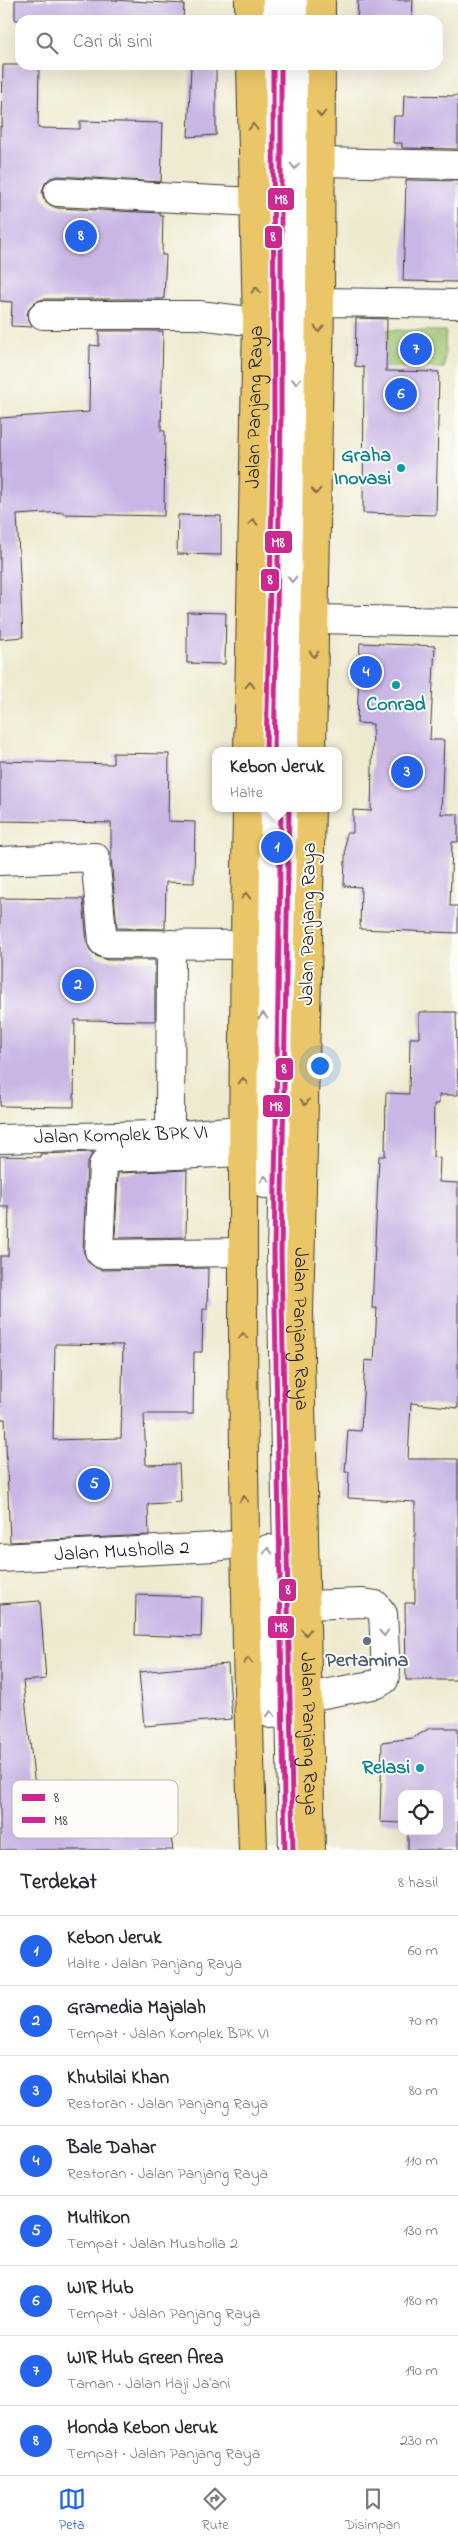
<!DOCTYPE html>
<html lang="id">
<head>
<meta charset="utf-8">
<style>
	body { margin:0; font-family:"Indie Flower",sans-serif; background:#f2f2f3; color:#2b2b33 }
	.controls { position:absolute; right:15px; bottom:15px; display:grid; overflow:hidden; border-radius:10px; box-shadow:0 5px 20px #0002 }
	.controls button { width:45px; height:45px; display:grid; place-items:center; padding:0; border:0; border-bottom:1px solid #e1e1e2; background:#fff; color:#2b2b33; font:25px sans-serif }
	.you { position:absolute; left:319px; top:1065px; width:18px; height:18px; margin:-12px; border:4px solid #fff; border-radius:50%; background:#1a73e8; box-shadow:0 0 0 8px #1a73e833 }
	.badge { display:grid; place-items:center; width:32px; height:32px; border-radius:50%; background:#2563eb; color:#fff; font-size:16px; font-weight:700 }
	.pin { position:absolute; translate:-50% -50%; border:2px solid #fff; box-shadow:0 1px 5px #0006 }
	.popup { position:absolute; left:212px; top:747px; width:130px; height:65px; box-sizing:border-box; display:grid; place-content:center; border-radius:10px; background:#fff; filter:drop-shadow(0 1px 4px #0005); font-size:16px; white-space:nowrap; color:#7c7c81 }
	.popup b { font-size:19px; color:#2b2b33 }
	.popup::after { content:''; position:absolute; left:50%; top:100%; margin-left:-10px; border:10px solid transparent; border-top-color:#fff }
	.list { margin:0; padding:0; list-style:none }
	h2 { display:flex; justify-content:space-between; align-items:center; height:65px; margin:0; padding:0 20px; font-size:21px }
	h2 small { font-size:16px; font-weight:400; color:#7c7c81 }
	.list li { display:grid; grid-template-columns:32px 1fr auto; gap:15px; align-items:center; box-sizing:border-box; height:70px; padding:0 20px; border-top:1px solid #e1e1e2 }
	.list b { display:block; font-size:19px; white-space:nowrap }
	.list p { margin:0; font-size:16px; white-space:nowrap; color:#7c7c81 }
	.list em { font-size:16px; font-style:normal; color:#7c7c81 }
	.icon { flex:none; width:28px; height:28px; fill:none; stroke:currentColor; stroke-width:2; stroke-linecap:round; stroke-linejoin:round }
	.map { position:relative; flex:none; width:458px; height:1850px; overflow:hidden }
	.search { position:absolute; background:#fff; box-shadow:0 5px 20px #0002; left:15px; right:15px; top:15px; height:55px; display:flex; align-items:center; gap:12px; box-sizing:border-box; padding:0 18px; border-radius:15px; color:#7c7c81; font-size:19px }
	.sheet { height:625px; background:#fff }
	nav { display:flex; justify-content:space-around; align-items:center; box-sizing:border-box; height:70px; border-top:1px solid #e1e1e2; background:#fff; font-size:14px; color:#7c7c81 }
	nav a { display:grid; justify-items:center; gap:2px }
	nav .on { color:#2563eb }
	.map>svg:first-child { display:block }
	.green { fill:#a0c773; stroke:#5e7248 }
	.building { fill:#c9b6e5; fill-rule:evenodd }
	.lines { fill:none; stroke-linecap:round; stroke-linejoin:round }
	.minor-casing { stroke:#3c3b37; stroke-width:30 }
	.major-casing { stroke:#3c3b37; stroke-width:30 }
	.minor { stroke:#fff; stroke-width:28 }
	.major { stroke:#ebc669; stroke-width:28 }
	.bus-1-casing { stroke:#fdfcf7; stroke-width:9 }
	.bus-2-casing { stroke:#fdfcf7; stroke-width:9 }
	.bus-1 { stroke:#cc2790; stroke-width:5 }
	.bus-2 { stroke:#cb2990; stroke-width:5 }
	.oneway { stroke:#847142 }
	.oneway2 { stroke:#999 }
	.culture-dot { fill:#0f9aa8; stroke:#fdfcf7; stroke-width:2 }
	.service-dot { fill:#5c6f8a; stroke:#fdfcf7; stroke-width:2 }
	.labels { text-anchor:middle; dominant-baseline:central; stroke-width:4; stroke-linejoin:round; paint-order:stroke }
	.street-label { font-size:20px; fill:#1c1c1c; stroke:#fdfcf7 }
	.culture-label { font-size:20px; font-weight:bold; fill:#0d838f; stroke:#fdfcf7; text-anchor:end }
	.service-label { font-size:20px; font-weight:bold; fill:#4e5e75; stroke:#fdfcf7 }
	.key { fill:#fdfcf7; stroke:#bab9b5; stroke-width:1 }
	.key-label { font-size:14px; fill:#1c1c1c }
	.line-badge { stroke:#fdfcf7; stroke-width:2 }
	.badge-label { font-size:14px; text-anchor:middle; font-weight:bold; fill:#fff }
</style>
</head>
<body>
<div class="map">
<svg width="458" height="1850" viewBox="0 0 458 1850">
	<rect width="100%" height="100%" fill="#fdfcf7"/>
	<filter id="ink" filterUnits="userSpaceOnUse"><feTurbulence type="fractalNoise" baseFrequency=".02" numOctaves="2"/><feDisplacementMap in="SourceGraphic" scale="10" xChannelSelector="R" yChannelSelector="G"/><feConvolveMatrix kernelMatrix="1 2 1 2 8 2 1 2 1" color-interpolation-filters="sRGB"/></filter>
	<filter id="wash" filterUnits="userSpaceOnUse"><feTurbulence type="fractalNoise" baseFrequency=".0096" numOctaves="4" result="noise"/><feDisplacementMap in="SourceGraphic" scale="20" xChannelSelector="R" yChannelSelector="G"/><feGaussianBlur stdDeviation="1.12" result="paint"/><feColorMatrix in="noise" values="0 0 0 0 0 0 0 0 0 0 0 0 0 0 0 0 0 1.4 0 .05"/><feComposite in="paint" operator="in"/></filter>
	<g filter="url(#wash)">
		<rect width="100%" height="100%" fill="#eeead0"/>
		<!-- green -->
		<path class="green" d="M 387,330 L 446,331 L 444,368 L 386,367 Z"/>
		<g id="blocks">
			<!-- building -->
			<path class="building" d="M 15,0 L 113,0 L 184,4 L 183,20 L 15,20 Z
				M 358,0 L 413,0 L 412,20 L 357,20 Z
				M 3,65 L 39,65 L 38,128 L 80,129 L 80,121 L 163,123 L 161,182 L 58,176 L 50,178 L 45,183 L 42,192 L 44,200 L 50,205 L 57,208 L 160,213 L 160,216 L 163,216 L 162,255 L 166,255 L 164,299 L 43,299 L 35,302 L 29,308 L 27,315 L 32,327 L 11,326 L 12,302 L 0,301 L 0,126 L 2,127 Z
				M 191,65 L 216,65 L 216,135 L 188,137 Z
				M 404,95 L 458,96 L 458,149 L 402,148 L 402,143 L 393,143 L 394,116 L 403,116 Z
				M 406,180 L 458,181 L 458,282 L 403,281 Z
				M 356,318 L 387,319 L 386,371 L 439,372 L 436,515 L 363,513 L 364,367 L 355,366 Z
				M 99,331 L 163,331 L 161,431 L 165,431 L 164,516 L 63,514 L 63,512 L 17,515 L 23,637 L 0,639 L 0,418 L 89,412 L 90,345 L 99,346 Z
				M 178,515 L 221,516 L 221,555 L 177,554 Z
				M 187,612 L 226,613 L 225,664 L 187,663 Z
				M 360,643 L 435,646 L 430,740 L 444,740 L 441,814 L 458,814 L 458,842 L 452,842 L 450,906 L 458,906 L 458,933 L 360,929 L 361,887 L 344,886 L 346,833 L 353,833 L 353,810 L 371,811 L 373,724 L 357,723 Z
				M 113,753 L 169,754 L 168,821 L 195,822 L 194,883 L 166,882 L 165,929 L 117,928 L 111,856 L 111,823 L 0,821 L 0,761 L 113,764 Z
				M 0,898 L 83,899 L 87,943 L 90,950 L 96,956 L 107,960 L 155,960 L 155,1021 L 75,1020 L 74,1107 L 0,1106 Z
				M 419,1012 L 456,1012 L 458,1095 L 439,1095 L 439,1104 L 434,1104 L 433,1157 L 440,1158 L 439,1182 L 458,1183 L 458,1408 L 411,1403 L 408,1459 L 458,1459 L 458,1680 L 406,1680 L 405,1603 L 415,1603 L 415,1502 L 348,1498 L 349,1472 L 345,1472 L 348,1430 L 361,1431 L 365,1360 L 374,1361 L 377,1308 L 372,1308 L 379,1156 L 385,1156 L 386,1093 L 409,1094 L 410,1038 L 419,1038 Z
				M 93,1152 L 87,1164 L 83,1250 L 88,1262 L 96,1268 L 102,1270 L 208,1268 L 207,1309 L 203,1309 L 202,1352 L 194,1352 L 193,1414 L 144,1414 L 146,1465 L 179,1464 L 181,1502 L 148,1504 L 149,1535 L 10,1542 L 5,1419 L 0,1419 L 0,1256 L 8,1256 L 9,1207 L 0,1207 L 0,1156 L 40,1157 L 40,1154 ZM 55,1344 L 123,1345 L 121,1438 L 53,1440 Z
				M 187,1170 L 186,1237 L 115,1238 L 118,1173 Z
				M 136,1595 L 202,1597 L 201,1637 L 135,1635 Z
				M 40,1601 L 46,1679 L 23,1681 L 40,1830 L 167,1812 L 173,1850 L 0,1850 L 0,1604 Z
				M 228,1664 L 232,1719 L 144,1726 L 139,1672 Z
				M 430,1728 L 458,1728 L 458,1850 L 408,1850 L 408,1831 L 439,1831 L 439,1794 L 402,1794 L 402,1823 L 380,1822 L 382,1742 L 413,1738 Z"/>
		</g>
	</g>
	<g filter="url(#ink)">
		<use href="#blocks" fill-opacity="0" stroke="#3c3b37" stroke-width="1"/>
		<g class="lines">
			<defs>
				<g id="minor">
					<path d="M 271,0 L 272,20"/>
					<path d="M 294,0 L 294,20"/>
					<path d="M 321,162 L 458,165"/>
					<path d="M 58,192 L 255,202"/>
					<path d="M 320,302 L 458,304"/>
					<path d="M 43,315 L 199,315 L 257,322"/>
					<path d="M 315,619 L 458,622"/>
					<path d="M 266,751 L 274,418 L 273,65"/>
					<path d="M 290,751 L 296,369 L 294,65"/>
					<path d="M 265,808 L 263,1008 L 265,1184"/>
					<path d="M 289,808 L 287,1009 L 281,1251 L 293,1850"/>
					<path d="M 0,861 L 95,857 L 103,942 L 107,944 L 245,945"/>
					<path d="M 170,1118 L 171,944"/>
					<path id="s1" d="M 0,1139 L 192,1134 L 241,1130"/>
					<path d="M 241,1152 L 109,1158 L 103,1165 L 99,1251 L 102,1254 L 243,1252"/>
					<path d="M 268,1549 L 271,1714"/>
					<path id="s2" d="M 0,1558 L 216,1547 L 245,1543"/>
					<path d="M 306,1605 L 363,1603 L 376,1605 L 383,1614 L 386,1671 L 384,1680 L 377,1684 L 308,1697"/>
				</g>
				<g id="major">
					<path d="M 249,0 L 249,20"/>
					<path d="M 321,0 L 321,20"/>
					<path id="s3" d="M 248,751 L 257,322 L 251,65"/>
					<path d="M 312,751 L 320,302 L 321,65"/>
					<path d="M 247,808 C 241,1155 240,1503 253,1850"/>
					<path id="s4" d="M 311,808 L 299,1313 L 311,1850"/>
				</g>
			</defs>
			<!-- minor casing -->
			<use href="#minor" class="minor-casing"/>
			<!-- major casing -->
			<use href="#major" class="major-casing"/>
			<!-- minor -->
			<use href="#minor" class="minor"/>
			<!-- major -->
			<use href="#major" class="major"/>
			<defs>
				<path id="bus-1" d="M 266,751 L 274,418 L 273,65
					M 289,808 L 281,1251 L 293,1850"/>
				<path id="bus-2" d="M 274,751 L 281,418 L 281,65
					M 281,808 L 274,1251 L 285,1850"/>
			</defs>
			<!-- bus-1 casing -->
			<use href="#bus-1" class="bus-1-casing"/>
			<!-- bus-2 casing -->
			<use href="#bus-2" class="bus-2-casing"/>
			<!-- bus-1 -->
			<use href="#bus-1" class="bus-1"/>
			<!-- bus-2 -->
			<use href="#bus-2" class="bus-2"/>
		</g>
		<!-- one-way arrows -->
		<defs><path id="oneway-chevron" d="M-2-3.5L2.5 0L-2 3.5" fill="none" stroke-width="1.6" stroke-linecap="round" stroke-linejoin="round" transform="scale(1.25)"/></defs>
		<g class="oneway">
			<use href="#oneway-chevron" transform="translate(321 114) rotate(90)"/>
			<use href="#oneway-chevron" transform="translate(253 127) rotate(-92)"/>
			<use href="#oneway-chevron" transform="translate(256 290) rotate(-91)"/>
			<use href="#oneway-chevron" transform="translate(319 329) rotate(91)"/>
			<use href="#oneway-chevron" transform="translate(316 491) rotate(91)"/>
			<use href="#oneway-chevron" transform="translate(253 522) rotate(-89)"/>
			<use href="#oneway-chevron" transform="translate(314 654) rotate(91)"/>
			<use href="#oneway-chevron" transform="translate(250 685) rotate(-89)"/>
			<use href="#oneway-chevron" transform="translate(246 896) rotate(-89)"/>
			<use href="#oneway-chevron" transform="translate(243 1081) rotate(-89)"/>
			<use href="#oneway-chevron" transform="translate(305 1102) rotate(91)"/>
			<use href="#oneway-chevron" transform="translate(243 1336) rotate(-90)"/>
			<use href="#oneway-chevron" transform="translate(244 1499) rotate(-90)"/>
			<use href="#oneway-chevron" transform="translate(306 1632) rotate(89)"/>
			<use href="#oneway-chevron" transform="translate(248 1661) rotate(-92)"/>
		</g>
		<g class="oneway2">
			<use href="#oneway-chevron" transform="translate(295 166) rotate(90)"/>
			<use href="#oneway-chevron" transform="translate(296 381) rotate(91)"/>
			<use href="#oneway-chevron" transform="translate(292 579) rotate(91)"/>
			<use href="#oneway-chevron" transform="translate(263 1016) rotate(-91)"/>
			<use href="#oneway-chevron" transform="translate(265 1179) rotate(-91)"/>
			<use href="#oneway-chevron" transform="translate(268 1551) rotate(-90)"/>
			<use href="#oneway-chevron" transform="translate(384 1633) rotate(87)"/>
			<use href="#oneway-chevron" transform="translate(271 1714) rotate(-92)"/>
		</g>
	</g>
	<!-- markers -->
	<g class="culture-dot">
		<circle cx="401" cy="468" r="5"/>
		<circle cx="396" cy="685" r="5"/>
		<circle cx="420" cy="1768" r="5"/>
	</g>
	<circle class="service-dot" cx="367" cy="1641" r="5"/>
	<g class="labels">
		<!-- street labels -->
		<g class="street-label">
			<text stroke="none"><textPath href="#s3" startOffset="344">Jalan Panjang Raya</textPath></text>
			<text transform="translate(309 924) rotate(-89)">Jalan Panjang Raya</text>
			<text stroke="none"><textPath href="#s1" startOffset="121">Jalan Komplek BPK VI</textPath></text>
			<text stroke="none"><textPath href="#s4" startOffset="521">Jalan Panjang Raya</textPath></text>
			<text stroke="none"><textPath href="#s2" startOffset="122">Jalan Musholla 2</textPath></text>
			<text stroke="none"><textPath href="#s4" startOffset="926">Jalan Panjang Raya</textPath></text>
		</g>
		<!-- culture labels -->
		<g class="culture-label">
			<text x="391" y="456">Graha<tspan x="391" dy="23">Inovasi</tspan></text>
			<text x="396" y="705" text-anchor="middle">Conrad</text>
			<text x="410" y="1768">Relasi</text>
		</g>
		<!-- service labels -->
		<g class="service-label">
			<text x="367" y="1661">Pertamina</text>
		</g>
	</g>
	<!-- legend -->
	<rect x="12" y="1780" width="166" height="58" rx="8" class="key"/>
	<rect x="22" y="1794" width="23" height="7" fill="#cc2790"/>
	<rect x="22" y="1817" width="23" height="6" fill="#cb2990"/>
	<g class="key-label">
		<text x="54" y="1802">8</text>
		<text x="54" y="1825">M8</text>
	</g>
	<g class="line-badge">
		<rect x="267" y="187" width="28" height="24" rx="5" fill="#cb2990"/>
		<rect x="264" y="225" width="19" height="24" rx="5" fill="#cc2790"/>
		<rect x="264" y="530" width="29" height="24" rx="5" fill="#cb2990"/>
		<rect x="260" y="568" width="20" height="24" rx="5" fill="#cc2790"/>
		<rect x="275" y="1057" width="19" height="24" rx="5" fill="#cc2790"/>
		<rect x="262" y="1094" width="29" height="24" rx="5" fill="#cb2990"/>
		<rect x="278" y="1578" width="19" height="24" rx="5" fill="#cc2790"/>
		<rect x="267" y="1615" width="28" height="24" rx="5" fill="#cb2990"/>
	</g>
	<g class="badge-label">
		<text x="281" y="204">M8</text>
		<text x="273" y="241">8</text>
		<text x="278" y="547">M8</text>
		<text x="270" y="584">8</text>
		<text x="284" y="1073">8</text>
		<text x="276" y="1111">M8</text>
		<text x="288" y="1594">8</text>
		<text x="281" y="1632">M8</text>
	</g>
</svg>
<div class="controls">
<button><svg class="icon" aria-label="locate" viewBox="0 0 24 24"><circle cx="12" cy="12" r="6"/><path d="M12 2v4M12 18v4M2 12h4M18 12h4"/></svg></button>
</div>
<div class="you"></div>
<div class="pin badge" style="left:277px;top:847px">1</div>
<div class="popup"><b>Kebon Jeruk</b>Halte</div>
<div class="pin badge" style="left:78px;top:985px">2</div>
<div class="pin badge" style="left:407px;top:772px">3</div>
<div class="pin badge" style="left:366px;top:672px">4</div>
<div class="pin badge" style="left:94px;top:1484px">5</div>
<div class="pin badge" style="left:401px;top:394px">6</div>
<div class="pin badge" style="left:416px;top:349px">7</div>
<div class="pin badge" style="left:81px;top:236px">8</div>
<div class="search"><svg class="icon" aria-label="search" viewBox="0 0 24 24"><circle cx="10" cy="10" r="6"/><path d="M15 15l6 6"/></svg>Cari di sini</div>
</div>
<section class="sheet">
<h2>Terdekat<small>8 hasil</small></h2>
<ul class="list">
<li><span class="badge">1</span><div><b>Kebon Jeruk</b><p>Halte · Jalan Panjang Raya</p></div><em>60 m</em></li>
<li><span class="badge">2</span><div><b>Gramedia Majalah</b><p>Tempat · Jalan Komplek BPK VI</p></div><em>70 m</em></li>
<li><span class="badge">3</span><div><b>Khubilai Khan</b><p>Restoran · Jalan Panjang Raya</p></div><em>80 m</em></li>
<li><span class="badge">4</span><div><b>Bale Dahar</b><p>Restoran · Jalan Panjang Raya</p></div><em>110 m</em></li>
<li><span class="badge">5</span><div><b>Multikon</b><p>Tempat · Jalan Musholla 2</p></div><em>130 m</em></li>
<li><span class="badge">6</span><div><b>WIR Hub</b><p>Tempat · Jalan Panjang Raya</p></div><em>180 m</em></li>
<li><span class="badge">7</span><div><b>WIR Hub Green Area</b><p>Taman · Jalan Haji Ja'ani</p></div><em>190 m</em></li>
<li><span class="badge">8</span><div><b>Honda Kebon Jeruk</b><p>Tempat · Jalan Panjang Raya</p></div><em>230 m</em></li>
</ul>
</section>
<nav>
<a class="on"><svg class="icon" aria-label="map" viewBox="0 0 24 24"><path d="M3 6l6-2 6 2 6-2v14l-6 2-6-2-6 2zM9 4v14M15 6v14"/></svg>Peta</a>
<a><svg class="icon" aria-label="directions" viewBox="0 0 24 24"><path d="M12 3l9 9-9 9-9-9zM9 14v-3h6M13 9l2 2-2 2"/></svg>Rute</a>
<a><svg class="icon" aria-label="saved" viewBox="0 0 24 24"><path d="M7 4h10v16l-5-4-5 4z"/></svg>Disimpan</a>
</nav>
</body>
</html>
